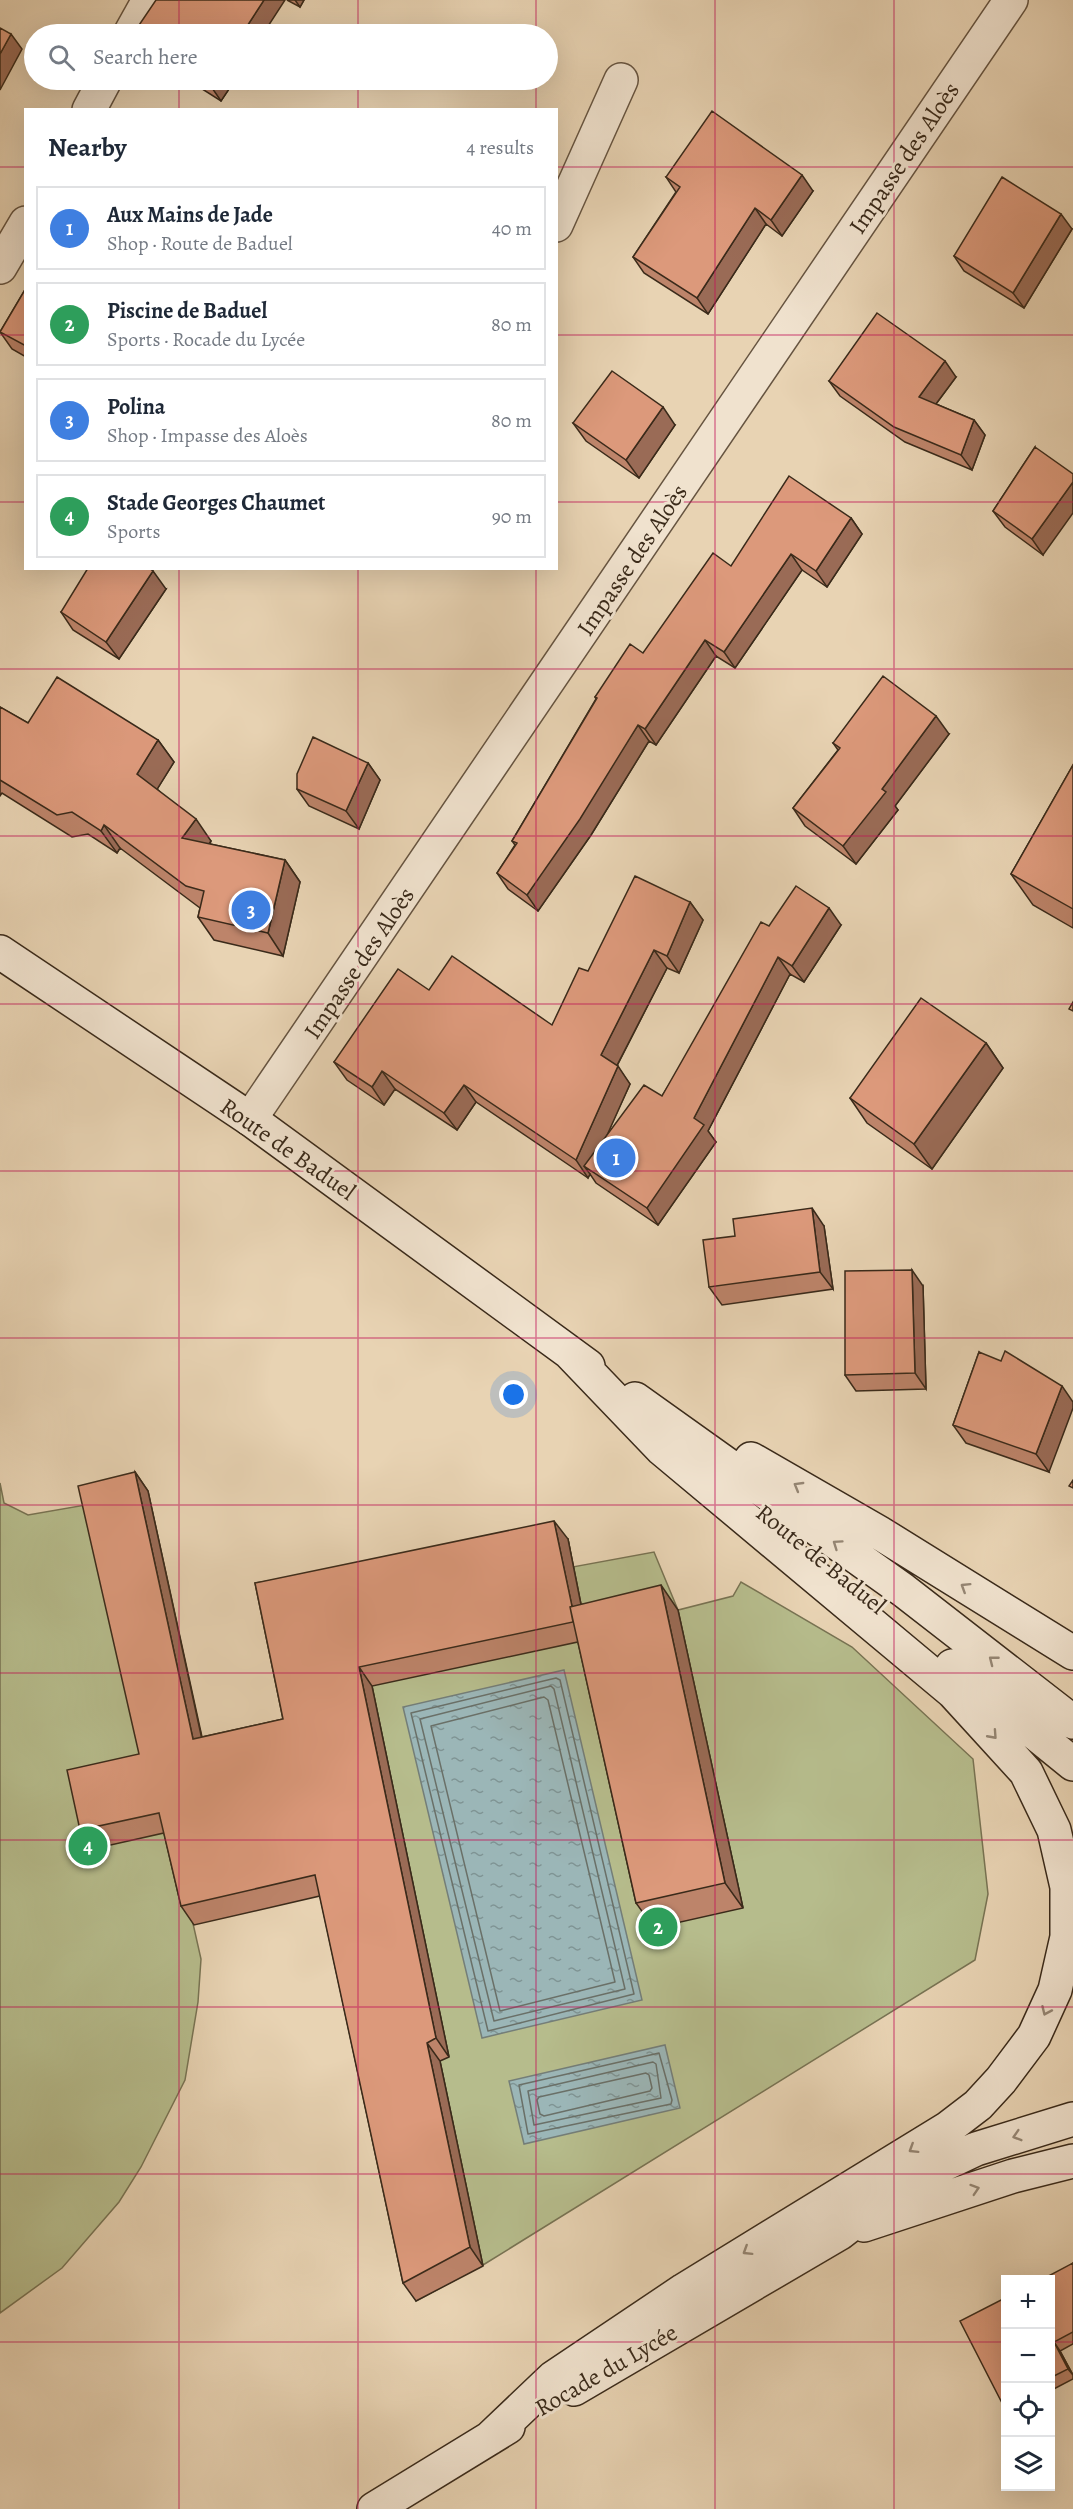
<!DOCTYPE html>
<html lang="en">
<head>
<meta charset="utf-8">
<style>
	body { margin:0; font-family:Alegreya,serif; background:#f6f6f7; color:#1f2937 }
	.controls { position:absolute; right:18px; bottom:18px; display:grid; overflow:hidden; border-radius:0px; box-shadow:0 6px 24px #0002 }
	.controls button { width:54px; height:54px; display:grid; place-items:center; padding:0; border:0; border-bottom:2px solid #e0e1e3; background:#fff; color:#1f2937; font:30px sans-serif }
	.you { position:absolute; left:514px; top:1395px; width:21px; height:21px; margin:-15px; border:4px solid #fff; border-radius:50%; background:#1a73e8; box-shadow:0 0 0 9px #1a73e833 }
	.badge { display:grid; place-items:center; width:39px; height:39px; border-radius:50%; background:#0b8043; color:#fff; font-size:20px; font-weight:700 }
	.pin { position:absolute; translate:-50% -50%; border:3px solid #fff; box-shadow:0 2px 6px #0006 }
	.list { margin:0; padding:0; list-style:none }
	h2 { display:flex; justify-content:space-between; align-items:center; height:78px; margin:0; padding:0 24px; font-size:26px }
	h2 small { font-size:20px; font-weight:400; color:#747a83 }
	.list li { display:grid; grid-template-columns:39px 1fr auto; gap:18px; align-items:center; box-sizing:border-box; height:84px; margin:0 12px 12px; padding:0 12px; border:2px solid #e0e1e3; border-radius:0px }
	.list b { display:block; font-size:22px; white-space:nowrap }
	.list p { margin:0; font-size:20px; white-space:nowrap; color:#747a83 }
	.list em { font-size:20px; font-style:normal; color:#747a83 }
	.icon { flex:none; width:33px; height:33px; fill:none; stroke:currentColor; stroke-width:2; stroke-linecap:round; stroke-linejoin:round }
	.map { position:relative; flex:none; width:1073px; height:2509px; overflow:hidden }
	.search { position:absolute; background:#fff; box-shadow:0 6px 24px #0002; left:24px; top:24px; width:534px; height:66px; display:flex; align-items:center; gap:15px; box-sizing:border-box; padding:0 21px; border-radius:33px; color:#747a83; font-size:22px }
	.panel { position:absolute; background:#fff; box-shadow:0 6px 24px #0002; left:24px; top:108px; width:534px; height:462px; border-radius:0px }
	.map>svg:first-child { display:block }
	.garden { fill:#b6bc8c; stroke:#787353; stroke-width:1.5 }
	.water { fill:url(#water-ripples); stroke:#747e78; stroke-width:1.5 }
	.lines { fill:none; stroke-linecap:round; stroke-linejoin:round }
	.shore { stroke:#6a7068; stroke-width:1.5 }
	.street-casing { stroke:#665440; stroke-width:36 }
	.secondary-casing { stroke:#3a2a1a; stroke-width:36 }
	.street { stroke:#f0e2ce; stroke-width:33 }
	.secondary { stroke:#f0e2ce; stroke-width:33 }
	.wall { fill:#bd846a; stroke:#3a2a1a; stroke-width:1.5 }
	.shaded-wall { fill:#9a6b56; stroke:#3a2a1a; stroke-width:1.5 }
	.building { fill:#dc997b; stroke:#3a2a1a; stroke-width:1.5 }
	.oneway { stroke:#958674 }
	.grid { fill:none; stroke:#c2185b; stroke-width:1.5; stroke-opacity:0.55 }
	.labels { text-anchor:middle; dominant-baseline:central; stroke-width:6; stroke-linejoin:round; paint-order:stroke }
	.street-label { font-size:24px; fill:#3a2a1a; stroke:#f0e2ce }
</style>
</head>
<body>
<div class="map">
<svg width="1073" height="2509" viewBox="0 0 1073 2509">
	<defs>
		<pattern id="water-ripples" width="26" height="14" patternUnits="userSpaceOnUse" patternTransform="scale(1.5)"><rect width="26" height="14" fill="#9bb6b7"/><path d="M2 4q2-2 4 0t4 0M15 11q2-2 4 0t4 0" fill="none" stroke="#7f9494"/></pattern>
	</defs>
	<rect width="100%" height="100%" fill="#e8d3b3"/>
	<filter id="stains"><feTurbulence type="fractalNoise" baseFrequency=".00333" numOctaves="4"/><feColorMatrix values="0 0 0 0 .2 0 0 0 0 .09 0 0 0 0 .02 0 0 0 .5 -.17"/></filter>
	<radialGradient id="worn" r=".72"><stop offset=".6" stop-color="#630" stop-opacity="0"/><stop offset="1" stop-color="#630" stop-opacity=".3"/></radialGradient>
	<!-- garden -->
	<path class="garden" d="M 0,1483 L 4,1503 L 28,1515 L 91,1504 L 145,1742 L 200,1729 L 203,1743 L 158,1768 L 201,1959 L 198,2002 L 185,2080 L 141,2167 L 119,2202 L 62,2268 L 0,2313 Z
		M 568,1539 L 573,1567 L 654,1552 L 678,1610 L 733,1596 L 741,1582 L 852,1647 L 973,1759 L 988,1894 L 975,1960 L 483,2265 L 416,2301 L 268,1602 Z"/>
	<!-- water -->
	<path class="water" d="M 564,1670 L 642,2000 L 482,2038 L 403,1707 Z
		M 665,2045 L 680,2108 L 524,2144 L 509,2081 Z"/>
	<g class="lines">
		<!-- shore -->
		<path class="shore" d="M 556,1678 L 560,1680 L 634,1994 L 488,2031 L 411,1713 Z
			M 551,1686 L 554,1689 L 625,1989 L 494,2021 L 420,1719 Z
			M 544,1697 L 548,1700 L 615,1982 L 500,2011 L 431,1726 Z
			M 659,2053 L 672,2100 L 671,2104 L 528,2134 L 519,2085 Z
			M 653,2062 L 656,2064 L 661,2098 L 534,2125 L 528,2091 Z
			M 646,2073 L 649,2075 L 652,2088 L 650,2091 L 544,2116 L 540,2114 L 537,2100 L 539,2097 Z"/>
		<defs>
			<path id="street" d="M 130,34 L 149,0
				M 89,110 L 105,80
				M 556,225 L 621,80
				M 0,267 L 26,223
				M 250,1119 L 1011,0"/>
			<path id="secondary" d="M 0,952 L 250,1119 L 588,1366
				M 635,1399 L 903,1590 L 1073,1722
				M 751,1459 L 878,1532 L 1073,1653
				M 952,1666 L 1073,1764
				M 864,2225 L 1013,2176 L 1073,2161
				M 574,2389 L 840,2233 L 906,2182 L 976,2149 L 1073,2119
				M 490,2438 L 553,2378 L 684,2290 L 948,2128 L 978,2105 L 1001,2080 L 1034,2036 L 1055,1990 L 1067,1937 L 1067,1887 L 1054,1830 L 1026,1772 L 953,1692 L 662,1449 L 570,1353
				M 374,2509 L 508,2427"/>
		</defs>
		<!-- street casing -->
		<use href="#street" class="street-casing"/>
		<!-- secondary casing -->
		<use href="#secondary" class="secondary-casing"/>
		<!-- street -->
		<use href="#street" class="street"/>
		<!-- secondary -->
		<use href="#secondary" class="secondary"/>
	</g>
	<!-- wall -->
	<path class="wall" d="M 287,0 L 304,0 L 300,7 Z
		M 188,80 L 235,80 L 221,101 Z
		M 666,177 L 813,191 L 782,236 L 766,224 L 708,314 L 644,273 L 633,257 L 676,192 Z
		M 1072,229 L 1024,308 L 964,271 L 954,256 Z
		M 26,288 L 26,357 L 12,349 L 0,332 Z
		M 956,377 L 936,404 L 974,420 L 985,435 L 972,470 L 905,442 L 840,396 L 829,381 Z
		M 573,423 L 675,425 L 639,478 L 586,441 Z
		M 1035,447 L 1043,555 L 1005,527 L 993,511 Z
		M 851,518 L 862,534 L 827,587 L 802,570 L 735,668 L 716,656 L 656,745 L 649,741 L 591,835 L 538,911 L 508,889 L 497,873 L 515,845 L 512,841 L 596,699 L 595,697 L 643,653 L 731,566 Z
		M 166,589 L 119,659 L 73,630 L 61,612 Z
		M 0,707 L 28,723 L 158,740 L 174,762 L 157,789 L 211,841 L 210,844 L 285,860 L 300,882 L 283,956 L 214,940 L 198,917 L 200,908 L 120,848 L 117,853 L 88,834 L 72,837 L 2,793 L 0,796 Z
		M 949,734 L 895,806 L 898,810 L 856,864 L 805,826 L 793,808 L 838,750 L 833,743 Z
		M 368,763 L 380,780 L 359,829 L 309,806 L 297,789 Z
		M 1073,765 L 1073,928 L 1033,905 L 1011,874 Z
		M 690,902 L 703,920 L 679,973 L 667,968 L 617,1066 L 630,1084 L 607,1134 L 662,1096 L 769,926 L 841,925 L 804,982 L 790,974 L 708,1131 L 716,1142 L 658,1225 L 596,1183 L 590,1174 L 588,1178 L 476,1102 L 457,1130 L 395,1089 L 384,1105 L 347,1080 L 334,1062 L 429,990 L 552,1025 L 588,971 Z
		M 986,1043 L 1003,1068 L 932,1169 L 867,1123 L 850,1098 Z
		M 824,1226 L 833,1289 L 722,1305 L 709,1287 Z
		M 923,1286 L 926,1389 L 856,1391 L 845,1375 Z
		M 979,1352 L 1049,1472 L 966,1443 L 953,1425 Z
		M 135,1472 L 148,1491 L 202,1737 L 283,1719 L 255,1583 L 568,1539 L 581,1604 L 678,1610 L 743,1908 L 654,1928 L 636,1903 L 578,1642 L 372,1686 L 449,2057 L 440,2061 L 483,2266 L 416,2301 L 403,2283 L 320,1896 L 194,1925 L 181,1906 L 164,1833 L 93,1849 L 80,1830 L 139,1754 Z
		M 1073,2263 L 1073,2344 L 1060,2351 L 1073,2375 L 1073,2379 L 1050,2391 L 1050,2280 Z"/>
	<!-- shaded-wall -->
	<path class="shaded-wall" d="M 264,0 L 285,0 L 263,34 L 242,34 Z
		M 295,0 L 304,0 L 300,7 Z
		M 11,34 L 22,49 L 0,90 L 0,54 Z
		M 213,80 L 235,80 L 221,101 L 210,85 Z
		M 802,175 L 813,191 L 782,236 L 771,220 Z
		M 755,208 L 766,224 L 708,314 L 697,298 Z
		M 1061,214 L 1072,229 L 1024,308 L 1013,293 Z
		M 945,361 L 956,377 L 930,412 L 919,397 Z
		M 663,407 L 675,425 L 639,478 L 626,460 Z
		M 974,420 L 985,435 L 972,470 L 961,455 Z
		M 1073,482 L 1073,513 L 1043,555 L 1032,539 Z
		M 851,518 L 862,534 L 827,587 L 816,571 Z
		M 791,554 L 802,570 L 735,668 L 724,652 Z
		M 153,571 L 166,589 L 119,659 L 106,642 Z
		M 705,640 L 716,656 L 656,745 L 645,729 Z
		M 936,716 L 949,734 L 895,806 L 898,810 L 856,864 L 843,846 L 882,789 Z
		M 638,725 L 649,741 L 591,835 L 538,911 L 527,895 Z
		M 158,740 L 174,762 L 153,796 L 137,774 Z
		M 368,763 L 380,780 L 359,829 L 346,811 Z
		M 196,819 L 211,841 L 197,860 L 182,838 Z
		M 104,825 L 120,848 L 117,853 L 101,831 Z
		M 285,860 L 300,882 L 283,956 L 268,933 Z
		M 690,902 L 703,920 L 679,973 L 667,956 Z
		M 829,908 L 841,925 L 804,982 L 792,966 Z
		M 654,950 L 667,968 L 613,1073 L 601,1055 Z
		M 778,957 L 790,974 L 708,1131 L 716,1142 L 658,1225 L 647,1208 Z
		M 986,1043 L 1003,1068 L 932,1169 L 914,1144 Z
		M 618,1066 L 630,1084 L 591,1171 L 584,1166 L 590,1174 L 588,1178 L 576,1160 Z
		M 382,1071 L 395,1089 L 384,1105 L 372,1087 Z
		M 464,1085 L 476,1102 L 457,1130 L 444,1113 Z
		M 812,1208 L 824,1226 L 833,1289 L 820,1272 Z
		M 912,1270 L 923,1286 L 926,1389 L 915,1373 Z
		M 1062,1386 L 1073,1402 L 1073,1408 L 1049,1472 L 1036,1454 Z
		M 135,1472 L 148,1491 L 206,1758 L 193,1739 Z
		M 554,1521 L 568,1539 L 588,1640 L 575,1621 Z
		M 661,1585 L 678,1610 L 743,1908 L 725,1883 Z
		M 359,1667 L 372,1686 L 449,2057 L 436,2038 Z
		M 427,2043 L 440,2061 L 483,2266 L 470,2247 Z
		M 1054,2342 L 1060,2351 L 1073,2375 L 1068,2369 Z"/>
	<!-- building -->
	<path class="building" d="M 156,0 L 264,0 L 242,34 L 133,34 Z
		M 0,28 L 11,34 L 0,54 Z
		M 202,80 L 213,80 L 210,85 Z
		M 712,111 L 802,175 L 771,220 L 755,208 L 697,298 L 633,257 L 680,187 L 666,177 Z
		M 1002,177 L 1061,214 L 1013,293 L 954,256 Z
		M 26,288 L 26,346 L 0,332 Z
		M 877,313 L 945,361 L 919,397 L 974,420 L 961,455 L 894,427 L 829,381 Z
		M 612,371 L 663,407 L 626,460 L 573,423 Z
		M 1035,447 L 1073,474 L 1073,482 L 1032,539 L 993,511 Z
		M 789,476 L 851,518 L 816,571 L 791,554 L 724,652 L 705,640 L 645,729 L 638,725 L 580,819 L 527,895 L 497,873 L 517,843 L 512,841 L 597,698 L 595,697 L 630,644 L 643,653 L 713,553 L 731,566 Z
		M 88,568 L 149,568 L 153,571 L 106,642 L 61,612 Z
		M 883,676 L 936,716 L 882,789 L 886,792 L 843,846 L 793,808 L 840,748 L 833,743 Z
		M 57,677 L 158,740 L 137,774 L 196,819 L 182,838 L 285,860 L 268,933 L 198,917 L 204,891 L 186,886 L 104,825 L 101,831 L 72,812 L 57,815 L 0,780 L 0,707 L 28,723 Z
		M 313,737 L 368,763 L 346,811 L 297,789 L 297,774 Z
		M 1073,765 L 1073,909 L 1011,874 Z
		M 635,876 L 690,902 L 667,956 L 654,950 L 601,1055 L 618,1066 L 576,1160 L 464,1085 L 444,1113 L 382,1071 L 372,1087 L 334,1062 L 398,969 L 429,990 L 452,956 L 552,1025 L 579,968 L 588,971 Z
		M 796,886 L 829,908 L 792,966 L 778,957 L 694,1118 L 704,1125 L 647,1208 L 584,1166 L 644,1085 L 662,1096 L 761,922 L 769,926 Z
		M 921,998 L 986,1043 L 914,1144 L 850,1098 Z
		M 1073,1002 L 1073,1011 L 1069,1009 Z
		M 812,1208 L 820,1272 L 709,1287 L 703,1240 L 735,1236 L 733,1219 Z
		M 912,1270 L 915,1373 L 845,1375 L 845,1271 Z
		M 1005,1351 L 1062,1386 L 1036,1454 L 953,1425 L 979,1352 L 1001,1361 Z
		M 135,1472 L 193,1739 L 283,1719 L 255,1583 L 554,1521 L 572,1606 L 570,1607 L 573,1622 L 359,1667 L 436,2038 L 427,2043 L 470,2247 L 403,2283 L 315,1875 L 181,1906 L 159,1813 L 80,1830 L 67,1770 L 139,1754 L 78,1486 Z
		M 1073,1480 L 1073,1488 L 1069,1486 Z
		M 661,1585 L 725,1883 L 636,1903 L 570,1607 Z
		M 1073,2263 L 1073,2332 L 1054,2342 L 1068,2369 L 1050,2378 L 1050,2280 L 1041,2280 Z
		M 1005,2298 L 1005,2401 L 1002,2403 L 960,2321 Z"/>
	<!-- one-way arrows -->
	<defs><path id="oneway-chevron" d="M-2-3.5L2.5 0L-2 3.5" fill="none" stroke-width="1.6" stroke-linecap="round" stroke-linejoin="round" transform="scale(1.5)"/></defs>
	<g class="oneway">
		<use href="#oneway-chevron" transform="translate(798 1486) rotate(-150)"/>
		<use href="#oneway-chevron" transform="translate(837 1544) rotate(-145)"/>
		<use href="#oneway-chevron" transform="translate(965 1587) rotate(-148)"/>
		<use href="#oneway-chevron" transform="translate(993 1660) rotate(-142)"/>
		<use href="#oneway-chevron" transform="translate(993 1735) rotate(48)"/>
		<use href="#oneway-chevron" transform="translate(1046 2011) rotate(114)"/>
		<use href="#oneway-chevron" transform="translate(1017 2136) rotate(163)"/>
		<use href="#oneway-chevron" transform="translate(913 2149) rotate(148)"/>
		<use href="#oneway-chevron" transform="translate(975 2189) rotate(-18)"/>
		<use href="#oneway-chevron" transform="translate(747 2251) rotate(148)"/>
	</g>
	<!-- grid -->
	<path class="grid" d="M 179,0 L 179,34M 358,0 L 358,34M 536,0 L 536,34M 715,0 L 715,2509M 894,0 L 894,2509M 179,80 L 179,110M 358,80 L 358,110M 536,80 L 536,110M 0,167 L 26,167M 556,167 L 1073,167M 0,335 L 26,335M 556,335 L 1073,335M 0,502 L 26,502M 556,502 L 1073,502M 179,568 L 179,2509M 358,568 L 358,2509M 536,568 L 536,2509M 0,669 L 1073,669M 0,836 L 1073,836M 0,1004 L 1073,1004M 0,1171 L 1073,1171M 0,1338 L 1073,1338M 0,1505 L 1073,1505M 0,1673 L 1073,1673M 0,1840 L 1073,1840M 0,2007 L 1073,2007M 0,2174 L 1073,2174M 0,2342 L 1006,2342M 1050,2342 L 1073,2342"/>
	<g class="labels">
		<!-- street labels -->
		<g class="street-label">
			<text transform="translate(904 158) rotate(-56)">Impasse des Aloès</text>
			<text transform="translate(632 560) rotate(-56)">Impasse des Aloès</text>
			<text transform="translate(359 963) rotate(-56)">Impasse des Aloès</text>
			<text transform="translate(288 1149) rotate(35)">Route de Baduel</text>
			<text transform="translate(821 1559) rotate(39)">Route de Baduel</text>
			<text transform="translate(606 2370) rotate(-30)">Rocade du Lycée</text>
		</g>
	</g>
	<rect width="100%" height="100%" filter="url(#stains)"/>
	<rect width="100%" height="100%" fill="url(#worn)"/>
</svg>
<div class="controls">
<button>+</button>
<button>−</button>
<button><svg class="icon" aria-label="locate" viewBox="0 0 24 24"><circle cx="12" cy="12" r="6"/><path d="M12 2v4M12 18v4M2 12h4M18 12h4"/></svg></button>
<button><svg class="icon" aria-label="layers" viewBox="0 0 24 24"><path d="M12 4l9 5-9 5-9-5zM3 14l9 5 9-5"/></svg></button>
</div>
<div class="you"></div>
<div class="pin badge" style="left:616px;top:1158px;background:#3f7fe0">1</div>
<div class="pin badge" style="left:658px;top:1927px;background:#2e9e5b">2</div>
<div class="pin badge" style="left:251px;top:910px;background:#3f7fe0">3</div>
<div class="pin badge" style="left:88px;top:1846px;background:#2e9e5b">4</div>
<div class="search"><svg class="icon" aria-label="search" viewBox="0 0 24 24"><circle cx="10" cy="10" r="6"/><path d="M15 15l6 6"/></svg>Search here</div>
<section class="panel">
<h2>Nearby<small>4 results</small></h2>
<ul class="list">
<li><span class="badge" style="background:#3f7fe0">1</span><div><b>Aux Mains de Jade</b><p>Shop · Route de Baduel</p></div><em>40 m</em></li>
<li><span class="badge" style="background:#2e9e5b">2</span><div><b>Piscine de Baduel</b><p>Sports · Rocade du Lycée</p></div><em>80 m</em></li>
<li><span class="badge" style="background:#3f7fe0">3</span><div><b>Polina</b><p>Shop · Impasse des Aloès</p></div><em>80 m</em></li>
<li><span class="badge" style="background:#2e9e5b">4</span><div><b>Stade Georges Chaumet</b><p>Sports</p></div><em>90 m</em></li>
</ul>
</section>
</div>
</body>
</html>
